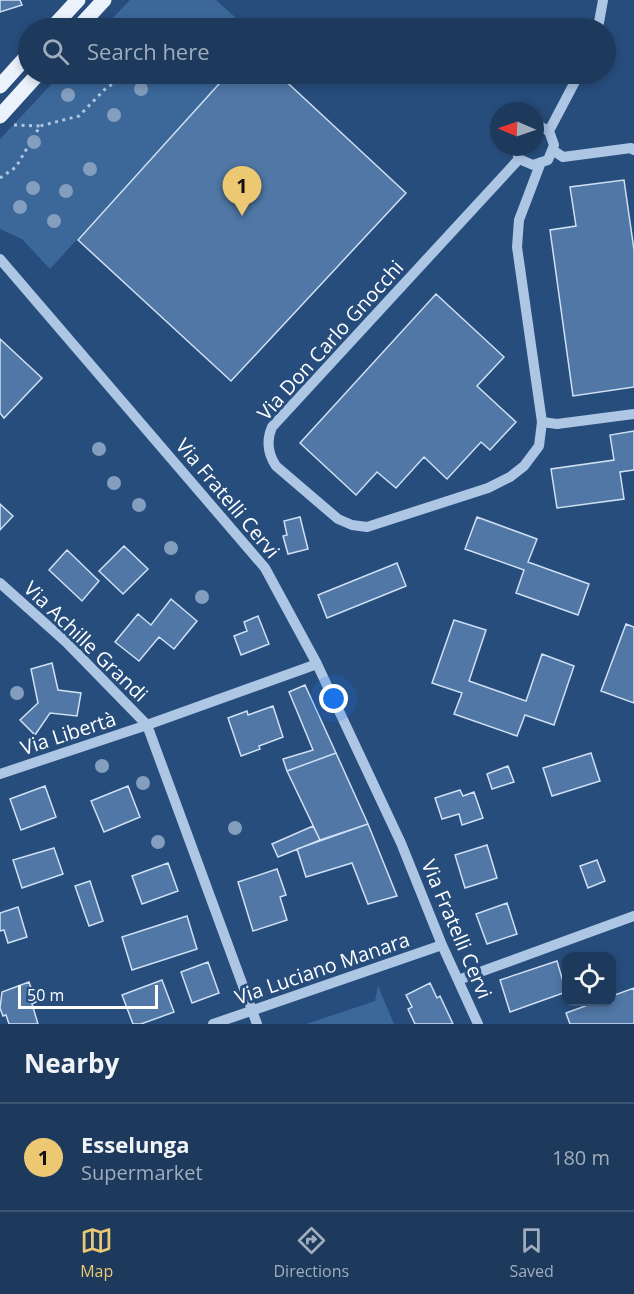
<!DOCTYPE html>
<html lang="en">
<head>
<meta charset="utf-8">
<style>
	body { margin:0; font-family:"Open Sans",sans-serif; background:#254163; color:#f1f3f6 }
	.controls { position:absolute; right:18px; bottom:18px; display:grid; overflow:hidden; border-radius:12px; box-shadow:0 3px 9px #0003 }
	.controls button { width:54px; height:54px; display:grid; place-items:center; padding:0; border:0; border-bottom:2px solid #3b5472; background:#1d3a5d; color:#f1f3f6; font:30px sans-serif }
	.compass { position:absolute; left:490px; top:102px; width:54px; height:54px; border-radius:50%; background:#1d3a5d; box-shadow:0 3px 9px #0003; rotate:272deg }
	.scale { position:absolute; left:18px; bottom:15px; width:140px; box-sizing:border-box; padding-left:6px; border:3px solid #fff; border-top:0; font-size:16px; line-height:21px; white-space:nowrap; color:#fff; -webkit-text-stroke:4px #274d7c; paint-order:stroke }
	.you { position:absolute; left:334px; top:699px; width:21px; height:21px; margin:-15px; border:4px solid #fff; border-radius:50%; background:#1a73e8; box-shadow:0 0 0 9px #1a73e833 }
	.badge { display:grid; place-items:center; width:39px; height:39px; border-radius:50%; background:#ecc872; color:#111; font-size:20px; font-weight:700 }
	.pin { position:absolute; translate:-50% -50px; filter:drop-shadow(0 2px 3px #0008) }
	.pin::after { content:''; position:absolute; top:32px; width:21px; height:18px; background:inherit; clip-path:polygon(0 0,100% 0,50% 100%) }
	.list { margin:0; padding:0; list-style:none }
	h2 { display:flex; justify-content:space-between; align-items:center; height:78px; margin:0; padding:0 24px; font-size:26px }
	h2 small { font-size:20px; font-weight:400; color:#a0adbc }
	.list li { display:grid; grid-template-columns:39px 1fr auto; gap:18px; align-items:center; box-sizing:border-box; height:108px; padding:0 24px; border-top:2px solid #3b5472 }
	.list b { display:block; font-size:22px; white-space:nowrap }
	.list p { margin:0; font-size:20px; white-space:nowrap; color:#a0adbc }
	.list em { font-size:20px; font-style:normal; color:#a0adbc }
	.icon { flex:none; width:33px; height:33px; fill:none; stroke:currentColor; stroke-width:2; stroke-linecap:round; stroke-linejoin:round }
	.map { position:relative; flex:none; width:634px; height:1024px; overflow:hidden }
	.search { position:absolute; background:#1d3a5d; box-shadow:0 3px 9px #0003; left:18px; right:18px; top:18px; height:66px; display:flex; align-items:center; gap:15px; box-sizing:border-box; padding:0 21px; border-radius:33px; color:#a0adbc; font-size:22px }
	.sheet { height:186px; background:#1d3a5d }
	nav { display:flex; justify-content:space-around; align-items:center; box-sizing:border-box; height:84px; border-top:2px solid #3b5472; background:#1d3a5d; font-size:16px; color:#a0adbc }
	nav a { display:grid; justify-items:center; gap:3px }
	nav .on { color:#ecc872 }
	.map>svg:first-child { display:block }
	.green { fill:#3b6799 }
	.building { fill:#5077a5; stroke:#cfe0f4; stroke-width:1.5 }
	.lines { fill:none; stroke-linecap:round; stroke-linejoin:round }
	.path { stroke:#acc6e4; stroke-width:3; stroke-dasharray:3 4.5; stroke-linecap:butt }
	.minor { stroke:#acc6e4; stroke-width:10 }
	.major { stroke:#ecf2fc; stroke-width:15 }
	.tree { fill:#839ebe }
	.labels { text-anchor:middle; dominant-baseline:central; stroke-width:6; stroke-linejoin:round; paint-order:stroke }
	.street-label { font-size:20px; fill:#fff; stroke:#274d7c }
</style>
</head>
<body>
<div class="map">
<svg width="634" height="1024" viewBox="0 0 634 1024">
	<rect width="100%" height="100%" fill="#274d7c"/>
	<!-- green -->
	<path class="green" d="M 130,0 L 216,0 L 247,28 L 103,28 Z
		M 61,74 L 228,74 L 50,269 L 22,239 L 0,229 L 0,139 Z
		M 378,986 L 394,1024 L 306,1024 L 375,1001 Z"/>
	<!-- building -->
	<path class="building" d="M 0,0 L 20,0 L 22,5 L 0,12 Z
		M 228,74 L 278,74 L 406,193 L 231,381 L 78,240 Z
		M 624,180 L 634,250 L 634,387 L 573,396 L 550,230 L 576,226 L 570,187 Z
		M 436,294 L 504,357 L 477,386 L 516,422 L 490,450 L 481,442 L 447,479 L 424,457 L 396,488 L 377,472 L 356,495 L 300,443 Z
		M 0,339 L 42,378 L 4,418 L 0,413 Z
		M 634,431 L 634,470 L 620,472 L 624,499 L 557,508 L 551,469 L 614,460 L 610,435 Z
		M 0,504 L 13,516 L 0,530 Z
		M 300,517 L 308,549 L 288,554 L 283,536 L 287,535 L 284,521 Z
		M 477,517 L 537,539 L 528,562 L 589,584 L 578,615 L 516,593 L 524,570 L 465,549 Z
		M 124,546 L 148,569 L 123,594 L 99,571 Z
		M 67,550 L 99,581 L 82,601 L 49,570 Z
		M 397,563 L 406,586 L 327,618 L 318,595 Z
		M 171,599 L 197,621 L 174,649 L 159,637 L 139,661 L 115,642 L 138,614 L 151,625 Z
		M 258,616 L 269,644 L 241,655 L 234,636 L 247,631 L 244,622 Z
		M 454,620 L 486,630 L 469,681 L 526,701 L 542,654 L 574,666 L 554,725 L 525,715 L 517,736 L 454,714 L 462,693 L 432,683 Z
		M 626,624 L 634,627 L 634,703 L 601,691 Z
		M 52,663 L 58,690 L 81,693 L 77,716 L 50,713 L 35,735 L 20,720 L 38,703 L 31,669 Z
		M 305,685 L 336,753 L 287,771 L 283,759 L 313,750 L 289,692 Z
		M 273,706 L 283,737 L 259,746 L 260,749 L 241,756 L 228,718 L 247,711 L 248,715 Z
		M 336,753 L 368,824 L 320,840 L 287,771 Z
		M 591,753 L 600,781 L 552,796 L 543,768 Z
		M 508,766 L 514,782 L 492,789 L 487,774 Z
		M 45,786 L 56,817 L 21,830 L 10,799 Z
		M 128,786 L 140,817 L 104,832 L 91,801 Z
		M 460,790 L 463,796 L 474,792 L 483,818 L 462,825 L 459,814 L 442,819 L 435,798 Z
		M 368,824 L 397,896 L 368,904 L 352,863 L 306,877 L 297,849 Z
		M 313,826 L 320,840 L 278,857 L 272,844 Z
		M 487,845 L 497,878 L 465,888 L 455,855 Z
		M 54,848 L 63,874 L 22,888 L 13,860 Z
		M 597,860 L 605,881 L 588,888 L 580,866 Z
		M 168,863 L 178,891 L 142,904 L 132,876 Z
		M 277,869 L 286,895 L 280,897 L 287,920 L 253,931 L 238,882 Z
		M 90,881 L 103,921 L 89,926 L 75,886 Z
		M 507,903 L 517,934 L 487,944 L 476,914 Z
		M 18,907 L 27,937 L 8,943 L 4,930 L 0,931 L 0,913 Z
		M 187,916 L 197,949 L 132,970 L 122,937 Z
		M 557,961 L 566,992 L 510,1012 L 500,980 Z
		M 208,962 L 219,993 L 192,1003 L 181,972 Z
		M 162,980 L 174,1012 L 141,1024 L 133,1024 L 122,995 Z
		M 29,982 L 36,1002 L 32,1004 L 38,1024 L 9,1024 L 6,1015 L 3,1016 L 0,1008 L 2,992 Z
		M 430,983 L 437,998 L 440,996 L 453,1024 L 415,1024 L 408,1009 L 412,1007 L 406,995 Z
		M 634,988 L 634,1024 L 570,1024 L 566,1013 L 596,1002 L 612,1002 L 612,996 Z"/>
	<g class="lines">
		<!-- path -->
		<path class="path" d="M 14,125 L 40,126
			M 0,178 L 16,167 L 40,126 L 79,116 L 107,87 L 134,74"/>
		<!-- minor -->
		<path class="minor" d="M 598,28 L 603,0
			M 549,131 L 579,74
			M 515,147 L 519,159 L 533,165 L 548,160 L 554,145 L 549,131 L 535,124
			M 554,151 L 563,157 L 631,148 L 634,150
			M 519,159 L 272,427 C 266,441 268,454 276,466 L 338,519 L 352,525 L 367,527 L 488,488 L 510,477 L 524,466 L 539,446 L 542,422 L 517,247 L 519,220 L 541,162
			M 0,259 L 265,568 L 317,664 L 401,843 L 442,945 L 478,1024
			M 542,422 L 557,424 L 634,414
			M 0,583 L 66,642 L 147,725 L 257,1024
			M 0,774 L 147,725 L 317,664
			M 458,980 L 634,916
			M 213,1024 L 442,945"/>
		<!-- major -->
		<path class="major" d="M 52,28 L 78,0
			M 78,28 L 104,0
			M 0,86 L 28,55
			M 0,116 L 38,74"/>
	</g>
	<!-- trees -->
	<g class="tree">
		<circle cx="141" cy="89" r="7"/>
		<circle cx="68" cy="95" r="7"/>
		<circle cx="114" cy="115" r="7"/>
		<circle cx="34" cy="142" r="7"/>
		<circle cx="90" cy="169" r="7"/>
		<circle cx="33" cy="188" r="7"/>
		<circle cx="66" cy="191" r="7"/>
		<circle cx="20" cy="207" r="7"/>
		<circle cx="54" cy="221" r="7"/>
		<circle cx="99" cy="449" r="7"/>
		<circle cx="114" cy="483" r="7"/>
		<circle cx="139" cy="505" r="7"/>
		<circle cx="171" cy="548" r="7"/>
		<circle cx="202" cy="597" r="7"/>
		<circle cx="17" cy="693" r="7"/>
		<circle cx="102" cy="766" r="7"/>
		<circle cx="143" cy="783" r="7"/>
		<circle cx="235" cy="828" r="7"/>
		<circle cx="158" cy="842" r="7"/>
	</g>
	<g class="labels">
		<!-- street labels -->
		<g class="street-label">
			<text transform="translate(330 340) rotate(-48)">Via Don Carlo Gnocchi</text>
			<text transform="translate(228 498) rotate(50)">Via Fratelli Cervi</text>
			<text transform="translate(86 641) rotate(44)">Via Achille Grandi</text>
			<text transform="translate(68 733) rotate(-18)">Via Libertà</text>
			<text transform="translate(457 929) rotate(67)">Via Fratelli Cervi</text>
			<text transform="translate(322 968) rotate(-19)">Via Luciano Manara</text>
		</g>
	</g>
</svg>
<div class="controls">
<button><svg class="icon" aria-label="locate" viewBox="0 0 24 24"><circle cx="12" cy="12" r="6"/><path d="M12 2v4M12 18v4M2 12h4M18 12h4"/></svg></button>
</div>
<svg class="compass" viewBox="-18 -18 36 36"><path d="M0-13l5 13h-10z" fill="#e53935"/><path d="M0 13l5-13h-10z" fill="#a0adbc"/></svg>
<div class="scale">50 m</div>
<div class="you"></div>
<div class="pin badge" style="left:242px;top:216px">1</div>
<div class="search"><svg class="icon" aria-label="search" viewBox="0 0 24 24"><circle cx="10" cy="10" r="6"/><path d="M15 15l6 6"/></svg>Search here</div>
</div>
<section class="sheet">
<h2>Nearby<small></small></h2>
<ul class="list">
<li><span class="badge">1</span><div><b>Esselunga</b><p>Supermarket</p></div><em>180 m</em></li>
</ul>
</section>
<nav>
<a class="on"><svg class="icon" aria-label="map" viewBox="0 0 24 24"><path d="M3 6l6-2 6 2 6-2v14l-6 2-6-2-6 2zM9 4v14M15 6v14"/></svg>Map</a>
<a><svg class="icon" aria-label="directions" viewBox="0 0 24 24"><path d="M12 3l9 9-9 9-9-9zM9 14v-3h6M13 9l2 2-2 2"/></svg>Directions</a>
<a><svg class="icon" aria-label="saved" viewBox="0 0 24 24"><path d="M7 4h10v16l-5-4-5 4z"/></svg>Saved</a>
</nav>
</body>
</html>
